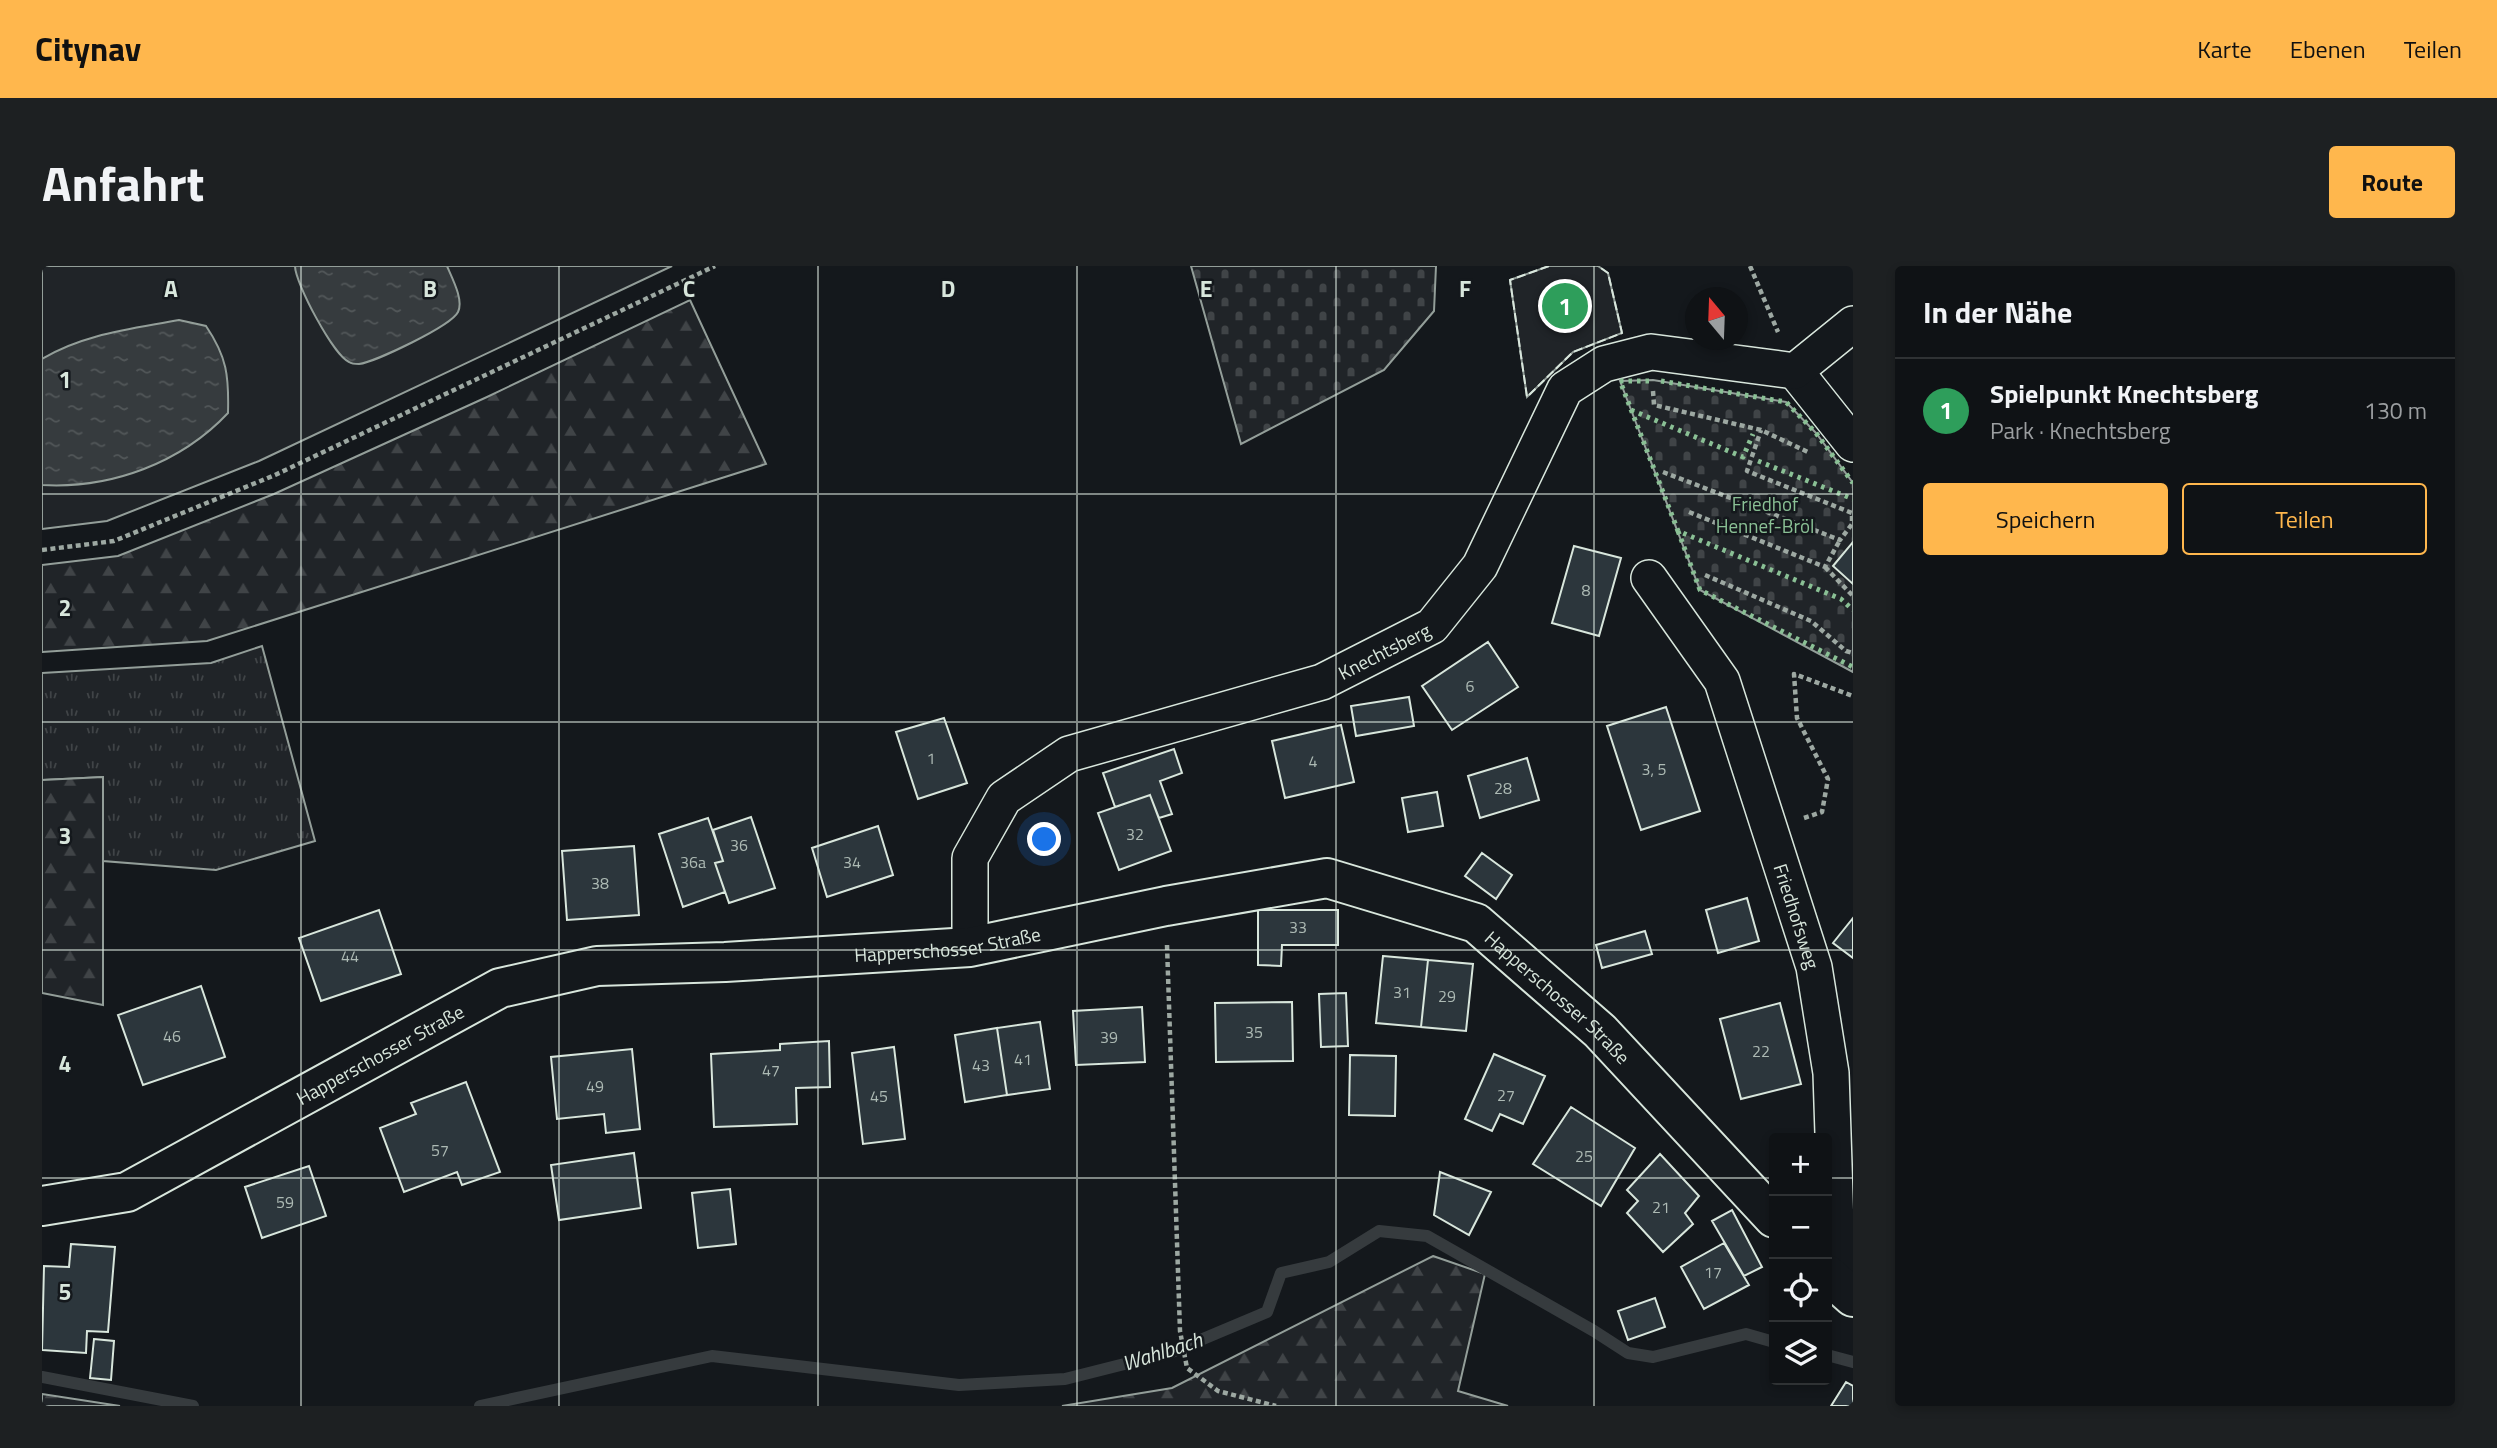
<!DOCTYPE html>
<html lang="de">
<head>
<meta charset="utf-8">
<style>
	body { margin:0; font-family:"Titillium Web",sans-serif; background:#1d2022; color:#f1f3f6 }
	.controls { position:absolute; right:21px; bottom:21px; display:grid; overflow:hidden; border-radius:7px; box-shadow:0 4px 10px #0003 }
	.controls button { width:63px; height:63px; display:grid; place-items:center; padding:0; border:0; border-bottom:2px solid #2f3234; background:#0f1215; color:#f1f3f6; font:35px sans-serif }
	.compass { position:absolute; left:1643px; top:21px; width:63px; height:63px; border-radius:50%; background:#0f1215; box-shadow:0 4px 10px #0003; rotate:341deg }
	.you { position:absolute; left:1003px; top:574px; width:24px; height:24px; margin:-18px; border:5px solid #fff; border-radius:50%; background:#1a73e8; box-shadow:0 0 0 10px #1a73e833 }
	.badge { display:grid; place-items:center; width:46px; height:46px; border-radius:50%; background:#ffb74d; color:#fff; font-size:23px; font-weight:700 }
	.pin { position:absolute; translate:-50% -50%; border:4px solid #fff; box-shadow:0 2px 7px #0006 }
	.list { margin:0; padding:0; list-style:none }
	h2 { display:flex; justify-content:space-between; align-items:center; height:91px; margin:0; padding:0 28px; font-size:30px }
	h2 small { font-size:23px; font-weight:400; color:#9b9ea0 }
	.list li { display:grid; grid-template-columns:46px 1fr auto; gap:21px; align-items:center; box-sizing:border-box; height:105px; padding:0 28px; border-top:2px solid #2f3234 }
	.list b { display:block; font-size:26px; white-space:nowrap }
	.list p { margin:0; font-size:23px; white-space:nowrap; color:#9b9ea0 }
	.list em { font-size:23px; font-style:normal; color:#9b9ea0 }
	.actions { display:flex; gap:14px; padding:21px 28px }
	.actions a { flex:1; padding:16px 0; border:2px solid #ffb74d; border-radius:7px; text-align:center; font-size:24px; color:#ffb74d }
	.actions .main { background:#ffb74d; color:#111 }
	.icon { flex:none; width:38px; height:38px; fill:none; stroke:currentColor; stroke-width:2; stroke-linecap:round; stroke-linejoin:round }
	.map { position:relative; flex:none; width:1811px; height:1140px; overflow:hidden; border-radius:7px }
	header { display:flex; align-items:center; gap:42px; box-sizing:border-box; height:98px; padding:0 35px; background:#ffb74d; color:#111 }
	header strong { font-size:33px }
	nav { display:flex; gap:38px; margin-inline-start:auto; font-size:24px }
	.intro { display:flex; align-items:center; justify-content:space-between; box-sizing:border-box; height:168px; padding:0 42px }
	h1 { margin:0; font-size:49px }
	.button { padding:18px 32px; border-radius:7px; background:#ffb74d; color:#111; font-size:24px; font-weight:700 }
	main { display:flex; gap:42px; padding:0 42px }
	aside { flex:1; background:#0f1215; border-radius:7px; box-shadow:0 4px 10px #0003 }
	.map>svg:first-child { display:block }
	.grass { fill:url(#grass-tufts); stroke:#939e99; stroke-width:2 }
	.forest { fill:url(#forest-firs); stroke:#939e99; stroke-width:2 }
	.cemetery { fill:url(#cemetery-stones); stroke:#939e99; stroke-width:2 }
	.park { fill:#202428; stroke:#939e99; stroke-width:2 }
	.water { fill:url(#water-ripples); stroke:#939e99; stroke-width:2 }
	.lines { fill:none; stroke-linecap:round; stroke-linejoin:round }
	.stream { stroke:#363b3e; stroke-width:12 }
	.building { fill:#2c363c; stroke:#d8e6dc; stroke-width:2 }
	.minor-casing { stroke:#d8e6dc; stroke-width:38 }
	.tertiary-casing { stroke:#d8e6dc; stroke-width:42 }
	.path { stroke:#9da8a2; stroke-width:4.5; stroke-dasharray:5 3.5; stroke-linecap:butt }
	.minor { stroke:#14181c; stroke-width:35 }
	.tertiary { stroke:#14181c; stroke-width:38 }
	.hedge { stroke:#8ac095; stroke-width:5; stroke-dasharray:3.5 5; stroke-linecap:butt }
	.fence { stroke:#d8e6dc; stroke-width:2; stroke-dasharray:9 3.5; stroke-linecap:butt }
	.grid { fill:none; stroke:#d8e6dc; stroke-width:2; stroke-opacity:0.55 }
	.labels { text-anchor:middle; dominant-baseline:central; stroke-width:5; stroke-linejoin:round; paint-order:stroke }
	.number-label { font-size:16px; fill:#adbab4 }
	.park-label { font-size:19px; fill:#8ac095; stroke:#14181c }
	.street-label { font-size:19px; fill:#d8e6dc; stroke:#14181c }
	.water-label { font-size:21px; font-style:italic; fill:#d8e6dc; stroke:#14181c }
	.grid-label { font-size:23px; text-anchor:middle; font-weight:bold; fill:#d8e6dc; stroke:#14181c; stroke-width:5; stroke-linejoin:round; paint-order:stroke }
</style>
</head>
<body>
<header>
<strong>Citynav</strong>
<nav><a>Karte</a><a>Ebenen</a><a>Teilen</a></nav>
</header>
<div class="intro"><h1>Anfahrt</h1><a class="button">Route</a></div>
<main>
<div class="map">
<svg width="1811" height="1140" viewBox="0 0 1811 1140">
	<defs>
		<pattern id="grass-tufts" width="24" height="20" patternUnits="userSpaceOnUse" patternTransform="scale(1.75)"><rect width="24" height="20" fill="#202428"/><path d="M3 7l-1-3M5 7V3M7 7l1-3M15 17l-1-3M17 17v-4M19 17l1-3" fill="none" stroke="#404447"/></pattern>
		<pattern id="forest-firs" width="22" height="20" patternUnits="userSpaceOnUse" patternTransform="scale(1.75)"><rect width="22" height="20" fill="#202428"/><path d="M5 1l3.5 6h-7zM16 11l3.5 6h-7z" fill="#404447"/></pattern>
		<pattern id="cemetery-stones" width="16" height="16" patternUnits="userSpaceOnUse" patternTransform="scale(1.75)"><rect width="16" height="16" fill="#202428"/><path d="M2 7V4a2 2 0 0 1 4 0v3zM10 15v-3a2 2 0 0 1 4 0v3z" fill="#404447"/></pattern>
		<pattern id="water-ripples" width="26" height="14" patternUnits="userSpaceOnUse" patternTransform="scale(1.75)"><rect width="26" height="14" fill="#363b3e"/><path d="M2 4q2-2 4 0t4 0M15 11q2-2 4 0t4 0" fill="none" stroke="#525759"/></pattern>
	</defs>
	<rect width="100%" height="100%" fill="#14181c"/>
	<!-- grass -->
	<path class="grass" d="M 220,380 L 273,575 L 174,604 L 61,595 L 61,511 L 0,514 L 0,407 L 169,397 Z"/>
	<!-- forest -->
	<path class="forest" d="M 648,34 L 724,198 L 165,375 L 0,386 L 0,299 L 76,290 L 232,228 L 445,131 Z
		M 61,511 L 61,739 L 0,727 L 0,514 Z
		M 1391,990 L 1443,1008 L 1416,1125 L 1466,1140 L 1020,1140 L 1130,1122 Z
		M 0,1128 L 78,1140 L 0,1140 Z"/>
	<!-- cemetery -->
	<path class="cemetery" d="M 1149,0 L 1394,0 L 1392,45 L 1342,104 L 1199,178 Z
		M 1611,114 L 1744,136 L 1774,167 L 1811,217 L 1811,406 L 1658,324 L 1578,115 Z"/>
	<!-- park -->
	<path class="park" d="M 0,0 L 630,0 L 217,195 L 65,255 L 0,263 Z
		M 1507,0 L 1556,0 L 1566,7 L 1580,67 L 1531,86 L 1485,131 L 1468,14 Z"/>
	<!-- water -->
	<path class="water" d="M 253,0 L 405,0 C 410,12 422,34 416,46 C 409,60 333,96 317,98 C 314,98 310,98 307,96 C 292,90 253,17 253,0 Z
		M 137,54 L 164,60 C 185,91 187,110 186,147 C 139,197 69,223 0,219 L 0,93 C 41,68 90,63 137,54 Z"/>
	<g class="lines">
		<!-- stream -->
		<path class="stream" d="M 1785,1089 L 1811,1096
			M 0,1111 L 151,1140
			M 438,1140 L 670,1090 L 917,1119 L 1023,1113 L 1130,1086 L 1225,1046 L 1239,1007 L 1287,996 L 1337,965 L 1385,970 L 1552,1065 L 1586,1087 L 1611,1091 L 1704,1068 L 1732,1076"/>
	</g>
	<!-- building -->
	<path class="building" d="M 1811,276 L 1811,318 L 1791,300 Z
		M 1532,280 L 1579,292 L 1557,370 L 1510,357 Z
		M 1446,376 L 1476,421 L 1410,464 L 1380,420 Z
		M 1367,431 L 1372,460 L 1314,470 L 1309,440 Z
		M 1624,441 L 1658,545 L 1599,564 L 1565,460 Z
		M 902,452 L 925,517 L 876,533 L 854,466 Z
		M 1299,459 L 1312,516 L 1243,532 L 1230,475 Z
		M 1132,483 L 1140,507 L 1118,515 L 1130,548 L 1117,552 L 1108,529 L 1073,541 L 1061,507 Z
		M 1485,492 L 1497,534 L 1438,552 L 1426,510 Z
		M 1395,526 L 1401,560 L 1366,566 L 1360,532 Z
		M 1108,529 L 1129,585 L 1077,604 L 1056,547 Z
		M 709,551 L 733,622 L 687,637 L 673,597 L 681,595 L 671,564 Z
		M 666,552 L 681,595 L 673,597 L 683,626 L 641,641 L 617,568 Z
		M 836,560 L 851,609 L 785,631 L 770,582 Z
		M 592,580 L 597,649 L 525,654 L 520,585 Z
		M 1440,587 L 1470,609 L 1454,633 L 1423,610 Z
		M 1705,632 L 1717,675 L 1676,687 L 1664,644 Z
		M 337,644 L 359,708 L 279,735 L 257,672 Z
		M 1216,644 L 1296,644 L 1296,679 L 1240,679 L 1239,700 L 1216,699 Z
		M 1811,652 L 1811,692 L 1791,677 Z
		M 1603,665 L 1610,688 L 1560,702 L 1554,679 Z
		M 1341,690 L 1386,694 L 1379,761 L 1334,757 Z
		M 1386,694 L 1431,698 L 1424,765 L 1379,761 Z
		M 159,720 L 183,791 L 101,819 L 76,749 Z
		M 1304,727 L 1306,780 L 1279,781 L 1277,728 Z
		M 1250,736 L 1251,795 L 1174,796 L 1173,737 Z
		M 1738,737 L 1759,818 L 1699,833 L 1678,753 Z
		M 1100,741 L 1103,796 L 1034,799 L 1031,745 Z
		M 998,756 L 1008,823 L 965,829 L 955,762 Z
		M 955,762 L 965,829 L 923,836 L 913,769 Z
		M 787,775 L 788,821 L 754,822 L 755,858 L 672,861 L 669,788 L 738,784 L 738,778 Z
		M 852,781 L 863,873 L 821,878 L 810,787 Z
		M 590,783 L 598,863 L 564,867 L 562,848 L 515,853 L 509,791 Z
		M 1452,788 L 1503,810 L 1481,858 L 1458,848 L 1450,865 L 1423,853 Z
		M 1308,789 L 1354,790 L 1353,850 L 1307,849 Z
		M 424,816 L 458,906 L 420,919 L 415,906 L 362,926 L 338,862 L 374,848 L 369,837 Z
		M 1529,841 L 1593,882 L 1559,940 L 1491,898 Z
		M 592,887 L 599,942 L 517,954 L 509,899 Z
		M 1618,888 L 1657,930 L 1643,947 L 1651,958 L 1621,986 L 1585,947 L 1596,935 L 1585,924 Z
		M 267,900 L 284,950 L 220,972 L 203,921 Z
		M 1398,906 L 1449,926 L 1427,969 L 1392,949 Z
		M 688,923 L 694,978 L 656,982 L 650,927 Z
		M 1690,944 L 1720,1001 L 1702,1010 L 1670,955 Z
		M 1682,977 L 1707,1019 L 1662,1043 L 1639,1001 Z
		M 29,978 L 73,981 L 66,1066 L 45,1065 L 44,1087 L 0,1084 L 2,1000 L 27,1001 Z
		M 1613,1032 L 1623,1061 L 1586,1074 L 1576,1045 Z
		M 52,1073 L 72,1075 L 69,1114 L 48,1112 Z
		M 1804,1116 L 1811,1120 L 1811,1140 L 1789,1140 Z"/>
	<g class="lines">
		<defs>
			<g id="minor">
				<path d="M 1753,105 L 1811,178"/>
				<path id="s1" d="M 1607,312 L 1680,415 L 1772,701 L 1789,807 L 1796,1020"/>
				<path id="s2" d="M 928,681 L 928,592 L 962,532 L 1027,488 L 1280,416 L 1390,360 L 1438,300 L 1523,123 L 1562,98 L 1609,86 L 1753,105 L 1811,58"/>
			</g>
			<g id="tertiary">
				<path id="s3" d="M 0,940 L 85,926 L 458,722 L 555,700 L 683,696 L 928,681 L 1124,640 L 1285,612 L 1434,657 L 1558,765 L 1732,952"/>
				<path d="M 1785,1008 L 1811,1031"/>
			</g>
		</defs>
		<!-- minor casing -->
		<use href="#minor" class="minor-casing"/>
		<!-- tertiary casing -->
		<use href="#tertiary" class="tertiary-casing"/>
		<!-- path -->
		<path class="path" d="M 1708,0 L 1736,66
			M 1611,125 L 1612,139 L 1719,164 L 1768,187
			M 1621,206 L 1798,274 L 1810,258 L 1810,247 L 1705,205 L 1719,164
			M 1647,246 L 1783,301 L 1798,274
			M 0,284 L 72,275 L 233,209 L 673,0
			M 1783,301 L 1811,330
			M 1663,309 L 1769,355 L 1804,385 L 1811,387
			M 1762,552 L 1780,546 L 1786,513 L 1755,452 L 1752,408 L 1811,430
			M 1125,679 L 1138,1065 L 1145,1102 L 1176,1125 L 1234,1140"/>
		<!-- minor -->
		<use href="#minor" class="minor"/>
		<!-- tertiary -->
		<use href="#tertiary" class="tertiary"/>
		<!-- hedge -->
		<path class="hedge" d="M 1607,115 L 1578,115 L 1636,265 L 1799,333 L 1811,344
			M 1619,115 L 1744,136 L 1774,167 L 1811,217
			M 1589,144 L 1701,191 L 1711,168
			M 1716,195 L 1811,233
			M 1636,265 L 1658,324 L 1811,401"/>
		<!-- fence -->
		<path class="fence" d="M 1507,0 L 1468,14 L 1485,131 L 1531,86 L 1580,67 L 1566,7 L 1556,0"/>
	</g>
	<!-- grid -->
	<path class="grid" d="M 259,0 L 259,1140M 517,0 L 517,1140M 776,0 L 776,1140M 1035,0 L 1035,1140M 1294,0 L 1294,1140M 1552,0 L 1552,1140M 0,228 L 1811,228M 0,456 L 1811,456M 0,684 L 1811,684M 0,912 L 1732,912M 1785,912 L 1811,912"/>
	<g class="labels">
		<!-- number labels -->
		<g class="number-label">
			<text x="1544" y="324">8</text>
			<text x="1428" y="420">6</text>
			<text x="889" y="492">1</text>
			<text x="1271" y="495">4</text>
			<text x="1612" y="503">3, 5</text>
			<text x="1461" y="522">28</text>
			<text x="1093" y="568">32</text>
			<text x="697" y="579">36</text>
			<text x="651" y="596">36a</text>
			<text x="810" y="596">34</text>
			<text x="558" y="617">38</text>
			<text x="1256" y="661">33</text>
			<text x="308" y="690">44</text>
			<text x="1360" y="726">31</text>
			<text x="1405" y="730">29</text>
			<text x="1212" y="766">35</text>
			<text x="130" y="770">46</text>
			<text x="1067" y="771">39</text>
			<text x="1719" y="785">22</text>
			<text x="981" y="793">41</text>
			<text x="939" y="799">43</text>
			<text x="729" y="804">47</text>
			<text x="553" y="820">49</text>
			<text x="1464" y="829">27</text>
			<text x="837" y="830">45</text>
			<text x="398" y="884">57</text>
			<text x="1542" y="890">25</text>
			<text x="243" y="936">59</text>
			<text x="1619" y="941">21</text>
			<text x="1671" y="1006">17</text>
		</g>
		<!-- park labels -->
		<g class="park-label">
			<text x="1723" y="237">Friedhof<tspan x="1723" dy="22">Hennef-Bröl</tspan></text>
		</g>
		<!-- street labels -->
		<g class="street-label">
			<text stroke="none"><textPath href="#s2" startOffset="569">Knechtsberg</textPath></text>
			<text stroke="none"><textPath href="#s1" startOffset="373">Friedhofsweg</textPath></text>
			<text stroke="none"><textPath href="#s3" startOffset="962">Happerschosser Straße</textPath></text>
			<text stroke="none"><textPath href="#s3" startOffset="1614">Happerschosser Straße</textPath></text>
			<text stroke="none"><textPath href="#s3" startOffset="374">Happerschosser Straße</textPath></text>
		</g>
		<!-- water labels -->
		<g class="water-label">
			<text transform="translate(1120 1085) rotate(-18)">Wahlbach</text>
		</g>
	</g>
	<g class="grid-label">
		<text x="129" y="31">A</text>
		<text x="388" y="31">B</text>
		<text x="647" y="31">C</text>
		<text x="906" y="31">D</text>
		<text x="1164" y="31">E</text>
		<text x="1423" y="31">F</text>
		<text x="23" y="122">1</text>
		<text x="23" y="350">2</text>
		<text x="23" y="578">3</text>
		<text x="23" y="806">4</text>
		<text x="23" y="1034">5</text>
	</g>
</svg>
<div class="controls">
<button>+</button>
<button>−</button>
<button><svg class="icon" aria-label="locate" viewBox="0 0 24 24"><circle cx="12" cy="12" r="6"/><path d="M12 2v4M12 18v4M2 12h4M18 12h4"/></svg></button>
<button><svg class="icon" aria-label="layers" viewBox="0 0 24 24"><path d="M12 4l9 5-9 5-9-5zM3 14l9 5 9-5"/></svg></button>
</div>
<svg class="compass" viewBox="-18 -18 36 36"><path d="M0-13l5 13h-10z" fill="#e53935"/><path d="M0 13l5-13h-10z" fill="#9b9ea0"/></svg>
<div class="you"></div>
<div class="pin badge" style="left:1523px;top:40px;background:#2e9e5b">1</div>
</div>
<aside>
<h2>In der Nähe<small></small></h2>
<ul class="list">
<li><span class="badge" style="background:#2e9e5b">1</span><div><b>Spielpunkt Knechtsberg</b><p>Park · Knechtsberg</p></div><em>130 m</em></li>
</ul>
<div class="actions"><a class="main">Speichern</a><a>Teilen</a></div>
</aside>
</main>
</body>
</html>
